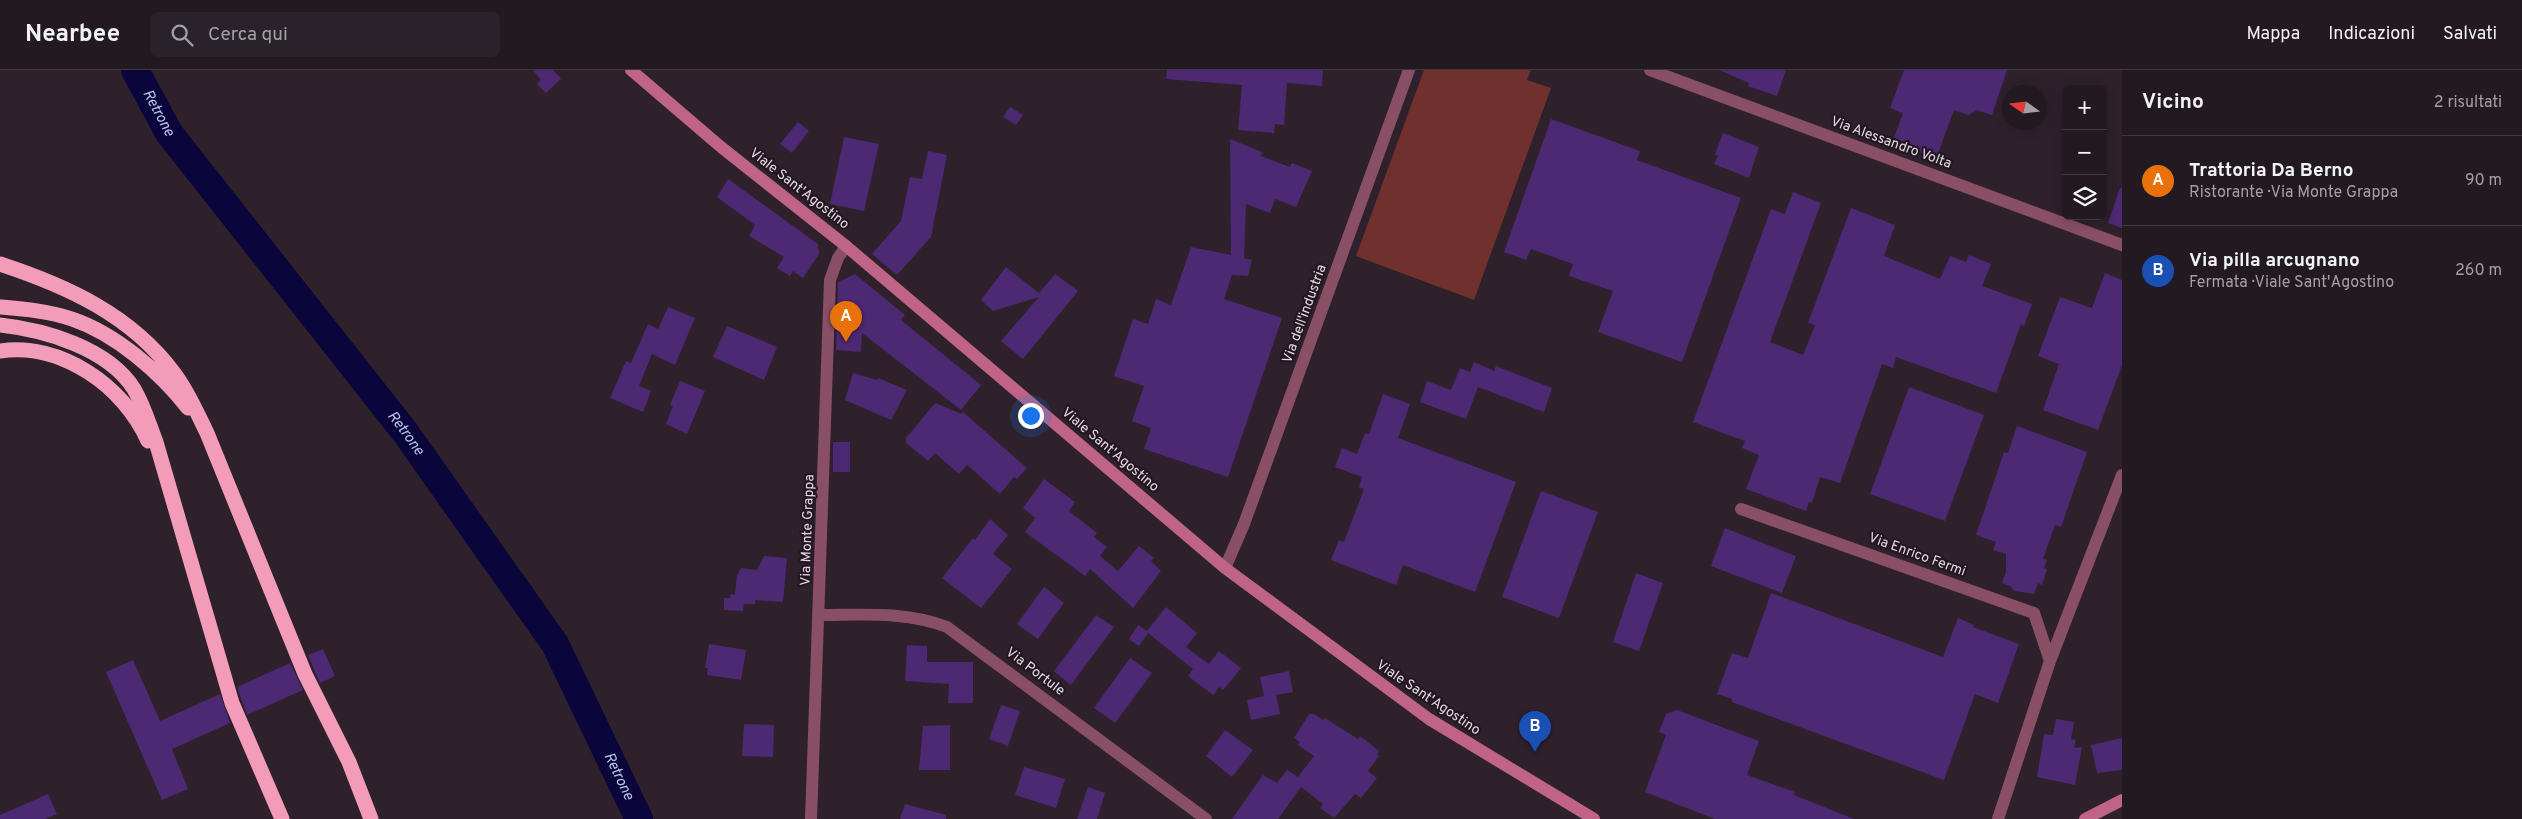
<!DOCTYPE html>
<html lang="it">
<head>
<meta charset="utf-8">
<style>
	body { margin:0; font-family:Overpass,sans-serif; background:#2a222a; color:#f1f3f6 }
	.controls { position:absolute; right:15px; top:15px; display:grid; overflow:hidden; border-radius:8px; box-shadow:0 2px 12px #0003 }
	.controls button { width:45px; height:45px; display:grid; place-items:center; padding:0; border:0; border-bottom:1px solid #3f383f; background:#221921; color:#f1f3f6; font:25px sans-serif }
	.compass { position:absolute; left:2002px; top:15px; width:45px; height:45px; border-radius:50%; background:#221921; box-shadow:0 2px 12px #0003; rotate:284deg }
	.you { position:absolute; left:1030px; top:345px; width:18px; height:18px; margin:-12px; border:4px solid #fff; border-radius:50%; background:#1a73e8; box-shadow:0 0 0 8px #1a73e833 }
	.badge { display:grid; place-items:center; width:32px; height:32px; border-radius:50%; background:#b45309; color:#fff; font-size:16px; font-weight:700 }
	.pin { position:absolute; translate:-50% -41px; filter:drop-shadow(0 1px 2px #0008) }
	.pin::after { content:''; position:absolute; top:26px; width:18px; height:15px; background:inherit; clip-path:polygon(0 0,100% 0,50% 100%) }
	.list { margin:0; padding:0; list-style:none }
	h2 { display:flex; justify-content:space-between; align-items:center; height:65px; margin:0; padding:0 20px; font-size:21px }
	h2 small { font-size:16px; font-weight:400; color:#a2a0a5 }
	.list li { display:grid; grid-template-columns:32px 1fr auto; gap:15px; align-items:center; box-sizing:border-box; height:90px; padding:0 20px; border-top:1px solid #3f383f }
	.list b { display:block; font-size:19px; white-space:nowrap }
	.list p { margin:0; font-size:16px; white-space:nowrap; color:#a2a0a5 }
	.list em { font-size:16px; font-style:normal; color:#a2a0a5 }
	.icon { flex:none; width:28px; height:28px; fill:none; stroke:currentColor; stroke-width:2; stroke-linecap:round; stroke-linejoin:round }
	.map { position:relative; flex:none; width:2122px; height:749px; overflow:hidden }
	header { display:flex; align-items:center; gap:30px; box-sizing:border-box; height:70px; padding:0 25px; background:#221921; border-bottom:1px solid #3f383f }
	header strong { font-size:24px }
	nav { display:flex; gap:28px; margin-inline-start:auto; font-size:18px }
	.search { width:350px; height:45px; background:#2a222a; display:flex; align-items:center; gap:12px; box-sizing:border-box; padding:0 18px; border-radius:8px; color:#a2a0a5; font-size:19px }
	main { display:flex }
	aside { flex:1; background:#221921 }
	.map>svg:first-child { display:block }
	.green { fill:#70312e }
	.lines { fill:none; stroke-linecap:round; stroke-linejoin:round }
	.river { stroke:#0a053b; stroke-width:28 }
	.building { fill:#4c2972 }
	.minor { stroke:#894f64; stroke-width:12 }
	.tertiary { stroke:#894f64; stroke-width:12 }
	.secondary { stroke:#c06487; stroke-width:12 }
	.motorway { stroke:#f29cba; stroke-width:15 }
	.labels { text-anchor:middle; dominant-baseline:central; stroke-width:4.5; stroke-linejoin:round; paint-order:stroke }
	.street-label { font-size:14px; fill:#e3dae2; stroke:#241723 }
	.water-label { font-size:15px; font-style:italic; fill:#b9c2ec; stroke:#241723 }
</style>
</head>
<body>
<header>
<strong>Nearbee</strong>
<div class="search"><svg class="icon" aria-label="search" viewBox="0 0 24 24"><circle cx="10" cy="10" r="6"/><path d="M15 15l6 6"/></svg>Cerca qui</div>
<nav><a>Mappa</a><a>Indicazioni</a><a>Salvati</a></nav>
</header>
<main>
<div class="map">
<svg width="2122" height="749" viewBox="0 0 2122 749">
	<rect width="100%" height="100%" fill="#2e212c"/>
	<!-- green -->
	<path class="green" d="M 1424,0 L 1531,0 L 1527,10 L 1551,18 L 1474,230 L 1356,186 Z"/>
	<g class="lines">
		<!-- river -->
		<path class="river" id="s1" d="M 135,0 L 169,63 L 405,362 L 555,574 L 639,749"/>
	</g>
	<!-- building -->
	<path class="building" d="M 533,0 L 553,0 L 561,9 L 546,23 L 537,14 L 541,10 Z
		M 1167,0 L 1323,0 L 1322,16 L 1287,13 L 1284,55 L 1275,54 L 1274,63 L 1238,60 L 1242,15 L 1166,9 Z
		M 1719,0 L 1786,0 L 1777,26 L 1748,16 L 1749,13 Z
		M 1904,0 L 2007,0 L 1992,45 L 1976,40 L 1969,45 L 1954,40 L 1936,89 L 1914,80 L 1915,76 L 1894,68 L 1903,43 L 1890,38 Z
		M 1010,37 L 1023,45 L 1016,55 L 1003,47 Z
		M 1551,49 L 1640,81 L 1637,90 L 1741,128 L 1682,292 L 1598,262 L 1613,221 L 1569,206 L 1573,194 L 1531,179 L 1526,190 L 1504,182 Z
		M 798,52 L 809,61 L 792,83 L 780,74 Z
		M 1723,63 L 1759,77 L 1749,108 L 1714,94 L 1718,86 L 1715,84 Z
		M 844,67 L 879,74 L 864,141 L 830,134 Z
		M 1230,69 L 1262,82 L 1261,86 L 1290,97 L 1292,93 L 1312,101 L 1296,137 L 1275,129 L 1270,143 L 1246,134 L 1244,188 L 1252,190 L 1248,206 L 1232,205 L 1224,229 L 1282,248 L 1228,407 L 1144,379 L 1151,358 L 1132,351 L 1144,316 L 1114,306 L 1133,249 L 1148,254 L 1156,229 L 1171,235 L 1191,177 L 1231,185 Z
		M 928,81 L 947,85 L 931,167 L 897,205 L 872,184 L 901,151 L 910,107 L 922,109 Z
		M 728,109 L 818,174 L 819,184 L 803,208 L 793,201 L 790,206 L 777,198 L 784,187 L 749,166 L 755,155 L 717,127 Z
		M 2120,118 L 2122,118 L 2122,158 L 2108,153 Z
		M 1793,122 L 1821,133 L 1770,272 L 1803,285 L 1815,255 L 1808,253 L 1851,138 L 1895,155 L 1884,186 L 1940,209 L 1950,186 L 1966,192 L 1969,185 L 1991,194 L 1982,216 L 2032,234 L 2024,256 L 2021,254 L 1996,323 L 1896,287 L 1893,298 L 1882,294 L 1840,413 L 1820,407 L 1812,433 L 1809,432 L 1806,441 L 1746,419 L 1759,385 L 1742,378 L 1745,371 L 1693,352 L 1771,139 L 1785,144 Z
		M 1006,197 L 1039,223 L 1055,204 L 1078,221 L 1023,289 L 1001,271 L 1039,227 L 993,241 L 981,230 Z
		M 2105,203 L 2122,210 L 2122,295 L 2098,360 L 2043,340 L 2059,294 L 2038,286 L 2060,227 L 2092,238 Z
		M 855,204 L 905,245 L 901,250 L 981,315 L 961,340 L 862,263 L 861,282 L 836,280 L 838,212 Z
		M 668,237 L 695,248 L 675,295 L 652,284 L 639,316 L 651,321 L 643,342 L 610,328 L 626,291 L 631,293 L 648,254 L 658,259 Z
		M 727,256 L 777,277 L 764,310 L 713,287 Z
		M 1474,292 L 1494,301 L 1496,296 L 1552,318 L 1544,342 L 1478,317 L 1466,349 L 1420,332 L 1427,311 L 1451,320 L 1460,298 L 1470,302 Z
		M 853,303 L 877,310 L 878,308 L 907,320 L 891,350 L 845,330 Z
		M 680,311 L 705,321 L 687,364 L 666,354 L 673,336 L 670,335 Z
		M 1909,317 L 1984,345 L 1945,451 L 1870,424 Z
		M 1383,324 L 1410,334 L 1398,368 L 1516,412 L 1475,522 L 1403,495 L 1396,515 L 1331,490 L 1339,470 L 1344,472 L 1364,419 L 1359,417 L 1362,407 L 1335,397 L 1342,378 L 1357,384 L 1365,363 L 1369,364 Z
		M 935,333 L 962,344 L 963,342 L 1027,398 L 1017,409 L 1014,407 L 1000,424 L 967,395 L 959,404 L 935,383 L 928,391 L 906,373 L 906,368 Z
		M 2017,356 L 2087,382 L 2061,457 L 2055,455 L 2043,489 L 2047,490 L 2044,498 L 2047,499 L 2042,515 L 2038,513 L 2034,524 L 2015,521 L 2010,516 L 2002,513 L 2006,502 L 2006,484 L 1993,480 L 1996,472 L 1976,465 L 2004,382 L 2008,383 Z
		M 833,372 L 850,372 L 850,402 L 833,402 Z
		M 1044,409 L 1075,432 L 1069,441 L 1097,463 L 1094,467 L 1107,477 L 1100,486 L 1118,501 L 1139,476 L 1154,488 L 1151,491 L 1161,501 L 1133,538 L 1090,499 L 1085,506 L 1025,462 L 1035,448 L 1023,438 Z
		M 1541,421 L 1598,442 L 1559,548 L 1502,527 Z
		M 990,449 L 1008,465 L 993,484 L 1012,499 L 981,538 L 942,508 L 973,468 L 975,470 Z
		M 1725,458 L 1796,486 L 1782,523 L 1711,496 Z
		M 764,486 L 787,488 L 783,532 L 755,530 L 755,534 L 744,534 L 743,541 L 724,540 L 724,528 L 730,528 L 731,524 L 735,525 L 737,505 L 741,498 L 757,500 Z
		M 1636,503 L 1663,513 L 1639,581 L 1613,572 Z
		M 1044,517 L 1064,533 L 1038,569 L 1017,554 Z
		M 1771,523 L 1943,587 L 1958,548 L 1974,555 L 1973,557 L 2019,574 L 1998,633 L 1975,624 L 1944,710 L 1732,632 L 1732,629 L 1717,624 L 1732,583 L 1748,588 Z
		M 1166,537 L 1197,563 L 1186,577 L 1209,594 L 1219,581 L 1241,598 L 1223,620 L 1219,617 L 1213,625 L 1188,606 L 1193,599 L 1148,563 L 1139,576 L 1129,569 L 1138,555 L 1147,561 Z
		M 1096,545 L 1114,557 L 1071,615 L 1054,601 Z
		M 709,574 L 746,580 L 741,610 L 707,605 L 708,598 L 705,598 Z
		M 907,575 L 927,576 L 927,592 L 973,592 L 973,633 L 948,633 L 949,614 L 905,611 Z
		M 323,579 L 335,606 L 320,613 L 308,585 Z
		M 1130,588 L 1152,603 L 1115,653 L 1094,638 Z
		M 133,590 L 160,651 L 220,624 L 230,653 L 172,679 L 188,719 L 162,730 L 106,602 Z
		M 290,593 L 303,620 L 247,645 L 237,617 Z
		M 1289,601 L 1293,622 L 1276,625 L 1280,644 L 1251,650 L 1247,630 L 1264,626 L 1260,607 Z
		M 1001,635 L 1020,641 L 1008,676 L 989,669 Z
		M 1677,640 L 1759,671 L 1747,705 L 1795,722 L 1794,725 L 1854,749 L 1715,749 L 1645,722 L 1666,665 L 1659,662 L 1666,644 Z
		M 1309,644 L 1314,644 L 1323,650 L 1325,648 L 1358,669 L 1360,666 L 1379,681 L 1377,684 L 1379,686 L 1368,701 L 1377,708 L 1361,728 L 1355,724 L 1334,748 L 1320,738 L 1323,734 L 1301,717 L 1278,749 L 1232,749 L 1263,705 L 1277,713 L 1287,700 L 1298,707 L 1314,686 L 1298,675 L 1300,672 L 1294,668 Z
		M 2056,649 L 2074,652 L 2071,669 L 2076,670 L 2074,678 L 2082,677 L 2075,715 L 2037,707 L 2044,664 L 2053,665 Z
		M 744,654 L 774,655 L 773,687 L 742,686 Z
		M 950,655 L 950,700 L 919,700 L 923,656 Z
		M 1225,660 L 1253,680 L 1232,707 L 1206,686 Z
		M 2122,668 L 2122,700 L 2097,703 L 2091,675 Z
		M 1024,697 L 1065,709 L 1056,738 L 1015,725 Z
		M 1088,717 L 1105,723 L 1097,749 L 1077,749 Z
		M 48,724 L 57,744 L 45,749 L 0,749 L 0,745 Z
		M 905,734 L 946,745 L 946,749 L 900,749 Z"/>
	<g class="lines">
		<!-- minor -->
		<path class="minor" d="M 1650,0 L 2122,175
			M 1741,439 L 2034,543 L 2050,591
			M 1225,498 L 1244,454 L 1409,0
			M 820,545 C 863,545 906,541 947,557 L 1206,749
			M 1998,749 L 2050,591 L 2122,405"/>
		<!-- tertiary -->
		<path class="tertiary" d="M 811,749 L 830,210 L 838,188 L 846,176"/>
		<!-- secondary -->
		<path class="secondary" d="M 631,0 L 721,77 L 846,176 L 1225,498 L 1429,649 L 1594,749
			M 2085,749 L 2122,730"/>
		<!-- motorway -->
		<path class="motorway" d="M 0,194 C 67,216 131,245 174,303 C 188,321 197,343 207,363 L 305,604 L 349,692 L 371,749
			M 0,237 C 24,239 49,241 72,249 C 116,264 160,302 188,338
			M 0,255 C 45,260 108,278 134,319 C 144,336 149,354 156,372 L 232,633 L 282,749
			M 0,281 C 61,272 124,316 148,371"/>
	</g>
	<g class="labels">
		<!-- street labels -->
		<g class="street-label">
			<text transform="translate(1891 73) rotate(20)">Via Alessandro Volta</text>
			<text transform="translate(799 119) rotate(38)">Viale Sant'Agostino</text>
			<text transform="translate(1305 244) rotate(-70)">Via dell'industria</text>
			<text transform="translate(1110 380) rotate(40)">Viale Sant'Agostino</text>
			<text transform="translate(808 460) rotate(-88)">Via Monte Grappa</text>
			<text transform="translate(1917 485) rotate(20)">Via Enrico Fermi</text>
			<text transform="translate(1035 602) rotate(37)">Via Portule</text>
			<text transform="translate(1428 628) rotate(34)">Viale Sant'Agostino</text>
		</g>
		<!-- water labels -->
		<g class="water-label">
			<text stroke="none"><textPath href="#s1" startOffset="49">Retrone</textPath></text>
			<text stroke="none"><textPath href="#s1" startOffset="454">Retrone</textPath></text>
			<text stroke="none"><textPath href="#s1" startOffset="859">Retrone</textPath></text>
		</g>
	</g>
</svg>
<div class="controls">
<button>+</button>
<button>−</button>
<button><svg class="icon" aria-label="layers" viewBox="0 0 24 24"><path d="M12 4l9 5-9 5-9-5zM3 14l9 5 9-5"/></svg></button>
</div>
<svg class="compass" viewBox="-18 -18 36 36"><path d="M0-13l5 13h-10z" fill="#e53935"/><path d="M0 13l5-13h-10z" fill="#a2a0a5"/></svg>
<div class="you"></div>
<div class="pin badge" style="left:846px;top:272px;background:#e8710a">A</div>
<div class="pin badge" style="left:1535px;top:682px;background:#1a4fb4">B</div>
</div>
<aside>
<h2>Vicino<small>2 risultati</small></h2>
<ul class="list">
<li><span class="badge" style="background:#e8710a">A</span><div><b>Trattoria Da Berno</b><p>Ristorante · Via Monte Grappa</p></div><em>90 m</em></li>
<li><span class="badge" style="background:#1a4fb4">B</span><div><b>Via pilla arcugnano</b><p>Fermata · Viale Sant'Agostino</p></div><em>260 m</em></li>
</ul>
</aside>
</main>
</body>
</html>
